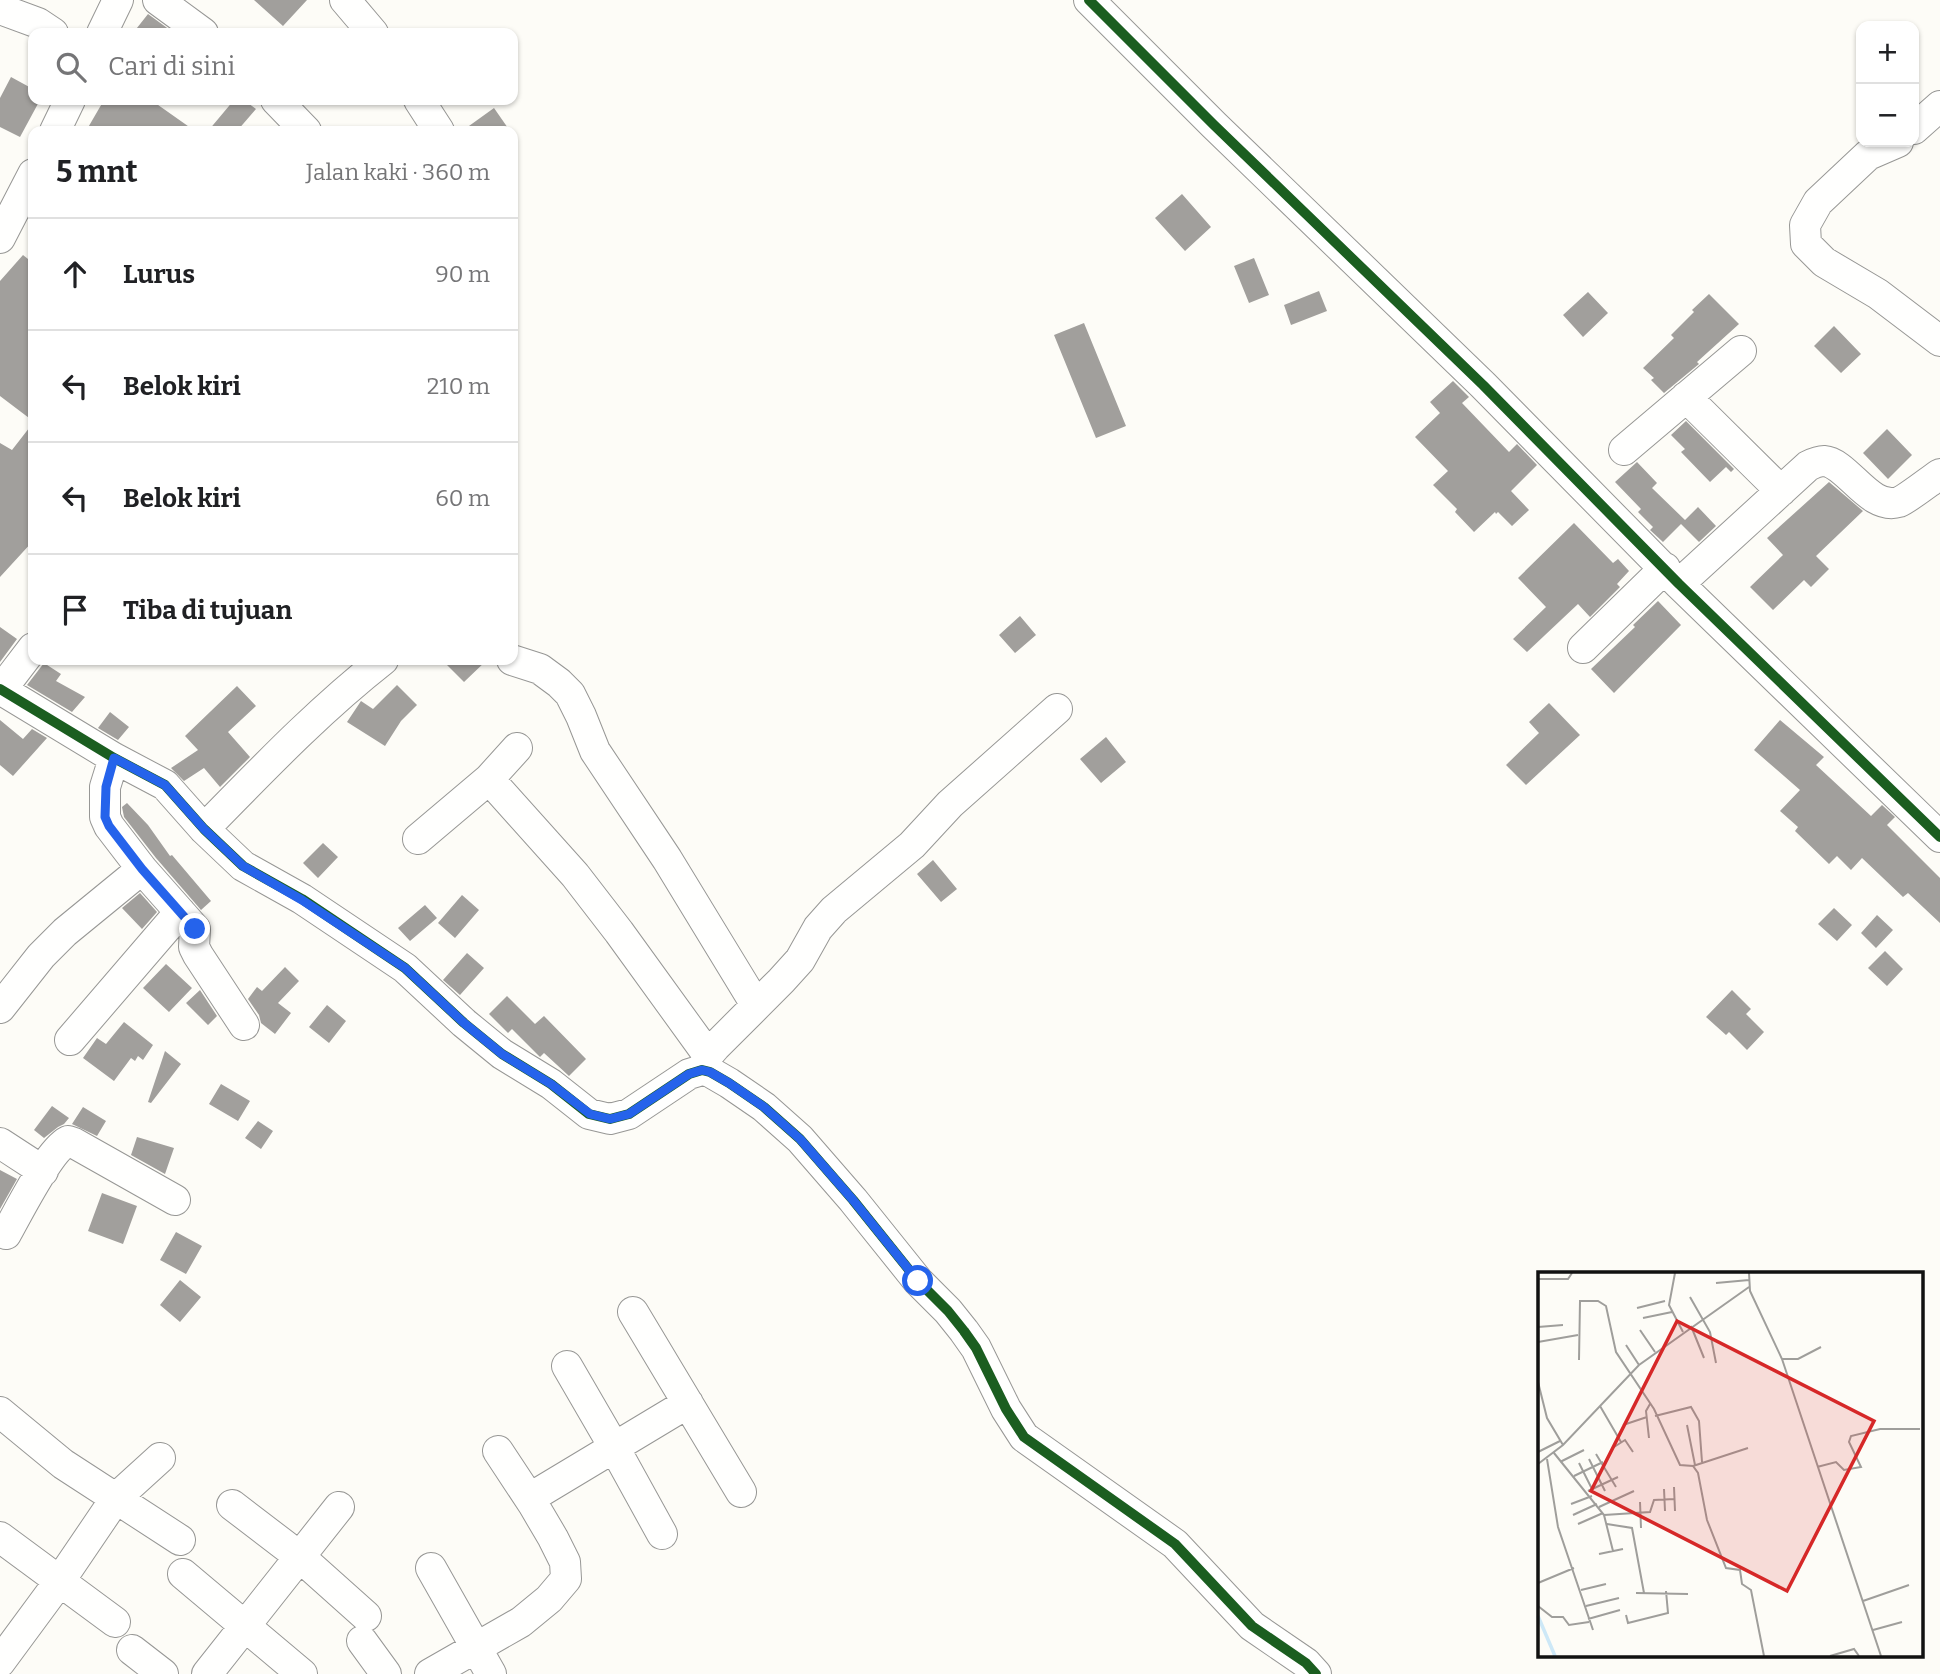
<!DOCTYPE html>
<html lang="id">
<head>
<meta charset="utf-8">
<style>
	body { margin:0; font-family:Bitter,serif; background:#f6f6f6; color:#202124 }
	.controls { position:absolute; right:21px; top:21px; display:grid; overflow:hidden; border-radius:14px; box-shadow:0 2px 5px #0004 }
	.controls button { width:63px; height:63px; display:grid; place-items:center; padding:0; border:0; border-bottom:2px solid #e0e0e0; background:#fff; color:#202124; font:35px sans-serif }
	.stop { position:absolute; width:21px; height:21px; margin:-16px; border:5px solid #2563eb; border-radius:50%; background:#fff }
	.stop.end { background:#2563eb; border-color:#fff; box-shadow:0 2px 7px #0008 }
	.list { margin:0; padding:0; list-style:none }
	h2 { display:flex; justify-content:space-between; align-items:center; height:91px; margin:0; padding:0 28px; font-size:30px }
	h2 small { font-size:23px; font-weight:400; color:#757577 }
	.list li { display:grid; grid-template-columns:46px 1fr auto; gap:21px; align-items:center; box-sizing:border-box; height:112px; padding:0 28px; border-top:2px solid #e0e0e0 }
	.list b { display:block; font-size:26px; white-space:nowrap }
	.list em { font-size:23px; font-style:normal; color:#757577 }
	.icon { flex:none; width:38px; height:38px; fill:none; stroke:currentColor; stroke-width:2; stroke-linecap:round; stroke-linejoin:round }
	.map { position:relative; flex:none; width:1940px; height:1674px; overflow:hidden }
	.search { position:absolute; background:#fff; box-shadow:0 2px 5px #0004; left:28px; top:28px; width:490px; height:77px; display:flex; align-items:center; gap:18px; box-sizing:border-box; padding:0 24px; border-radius:14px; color:#757577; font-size:26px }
	.panel { position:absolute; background:#fff; box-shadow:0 2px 5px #0004; left:28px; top:126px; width:490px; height:539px; border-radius:14px }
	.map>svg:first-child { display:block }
	.building { fill:#a19f9c }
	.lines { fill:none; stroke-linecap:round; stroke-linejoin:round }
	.minor-casing { stroke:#979795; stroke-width:32 }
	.minor { stroke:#fffffe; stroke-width:30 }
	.cycleway-casing { stroke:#fff; stroke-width:15 }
	.cycleway { stroke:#1b5e20; stroke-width:10 }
	.route { stroke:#2563eb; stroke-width:9 }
	.inset-river { fill:none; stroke:#cde8f7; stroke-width:3.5 }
	.inset-road { fill:none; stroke:#9f9e9b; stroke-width:2 }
	.view { fill:#d62828; fill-opacity:0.15; stroke:#d62828; stroke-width:3.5 }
	.inset-edge { fill:none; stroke:#111; stroke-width:3.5 }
</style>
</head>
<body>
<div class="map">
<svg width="1940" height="1674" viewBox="0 0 1940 1674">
	<rect width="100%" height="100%" fill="#fdfcf7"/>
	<!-- building -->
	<path class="building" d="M 254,0 L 307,0 L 283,26 Z
		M 148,14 L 174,33 L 133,33 Z
		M 11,77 L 33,89 L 33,100 L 40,100 L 20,137 L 0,127 L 0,98 Z
		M 104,100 L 151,100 L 195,131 L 86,131 Z
		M 234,100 L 244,100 L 256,109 L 237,131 L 208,131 Z
		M 494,108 L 510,131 L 462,131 Z
		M 1182,194 L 1211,227 L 1185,251 L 1155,218 Z
		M 23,255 L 33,263 L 33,421 L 0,396 L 0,281 Z
		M 1254,258 L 1269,295 L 1249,303 L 1234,266 Z
		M 1319,291 L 1327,311 L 1291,325 L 1284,305 Z
		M 1588,292 L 1608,313 L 1583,337 L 1563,315 Z
		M 1709,294 L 1739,324 L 1697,362 L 1699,364 L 1664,393 L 1651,380 L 1654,378 L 1643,368 L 1674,338 L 1671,335 L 1694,312 L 1692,310 Z
		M 1084,323 L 1126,426 L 1096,438 L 1054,335 Z
		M 1834,326 L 1861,354 L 1841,373 L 1814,346 Z
		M 1453,381 L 1469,397 L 1462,403 L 1509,452 L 1517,444 L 1537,465 L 1511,491 L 1529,510 L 1512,526 L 1498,512 L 1496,514 L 1495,512 L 1474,532 L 1455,512 L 1457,509 L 1433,485 L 1448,471 L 1415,437 L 1440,413 L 1430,402 Z
		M 1686,421 L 1734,469 L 1731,472 L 1726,467 L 1710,482 L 1681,452 L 1685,449 L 1671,435 Z
		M 33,423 L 33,541 L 0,577 L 0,443 L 12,450 Z
		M 1887,429 L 1912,455 L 1888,479 L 1863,453 Z
		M 1637,462 L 1657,483 L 1652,488 L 1685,520 L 1698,507 L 1716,526 L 1699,542 L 1681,524 L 1663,542 L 1650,530 L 1653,527 L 1638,512 L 1641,509 L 1615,482 Z
		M 1829,482 L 1863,511 L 1816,556 L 1829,569 L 1811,587 L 1804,580 L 1773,610 L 1750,587 L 1783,555 L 1767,538 Z
		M 1574,523 L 1613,563 L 1618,559 L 1629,571 L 1617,584 L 1620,587 L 1590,617 L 1578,604 L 1527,652 L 1513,639 L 1546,607 L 1518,578 Z
		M 1658,601 L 1681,625 L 1614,693 L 1591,669 L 1635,627 L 1633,625 Z
		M 1020,616 L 1036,635 L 1015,653 L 999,635 Z
		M 0,627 L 17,639 L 0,662 Z
		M 442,660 L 487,660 L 464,682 Z
		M 44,663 L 61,674 L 56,681 L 85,697 L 72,712 L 27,685 Z
		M 397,685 L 417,705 L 401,721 L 385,746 L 347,722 L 361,701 L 373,709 Z
		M 237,686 L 256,706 L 228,732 L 250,757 L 220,787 L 204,768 L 184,781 L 171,768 L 198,750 L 185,736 Z
		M 1549,703 L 1580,735 L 1526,785 L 1506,765 L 1539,733 L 1529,722 Z
		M 110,712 L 129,727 L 118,740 L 98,728 Z
		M 0,720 L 23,739 L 32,729 L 47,738 L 13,776 L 0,765 Z
		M 1780,720 L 1824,757 L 1816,765 L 1871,816 L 1882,805 L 1895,817 L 1887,825 L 1940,878 L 1940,923 L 1908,893 L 1903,897 L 1862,858 L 1851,870 L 1837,856 L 1829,864 L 1795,831 L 1798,827 L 1780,811 L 1800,790 L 1754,750 Z
		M 1106,737 L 1126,762 L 1101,783 L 1080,759 Z
		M 127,803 L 148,825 L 170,856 L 172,855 L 211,901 L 201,910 L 156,858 L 124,817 L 122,807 Z
		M 323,843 L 338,857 L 318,878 L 303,863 Z
		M 933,860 L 957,889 L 941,902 L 917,874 Z
		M 140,893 L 157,912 L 142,929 L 122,908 Z
		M 462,895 L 479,910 L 455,938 L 438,923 Z
		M 425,905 L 437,918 L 410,941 L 398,928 Z
		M 1834,908 L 1852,925 L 1837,941 L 1818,924 Z
		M 1877,915 L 1893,930 L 1876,948 L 1861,933 Z
		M 1885,951 L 1903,969 L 1887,986 L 1868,968 Z
		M 467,953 L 484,968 L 460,995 L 443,980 Z
		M 166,964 L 192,988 L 169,1012 L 143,988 Z
		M 285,967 L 299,981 L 278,1003 L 291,1013 L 275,1034 L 261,1023 L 259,1015 L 248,999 L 257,987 L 262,991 Z
		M 200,990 L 217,1016 L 208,1025 L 186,1003 Z
		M 1732,990 L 1751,1009 L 1746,1014 L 1764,1032 L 1747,1050 L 1729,1032 L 1726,1035 L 1706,1017 Z
		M 507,996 L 535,1024 L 544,1016 L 586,1059 L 569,1076 L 544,1053 L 540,1057 L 512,1029 L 508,1033 L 489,1014 Z
		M 327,1005 L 346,1021 L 329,1043 L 309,1027 Z
		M 124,1022 L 153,1045 L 143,1060 L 138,1056 L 135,1061 L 131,1058 L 114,1081 L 83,1058 L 97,1038 L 106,1044 Z
		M 165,1051 L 181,1064 L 151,1103 L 148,1102 Z
		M 221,1084 L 250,1101 L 238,1121 L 209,1104 Z
		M 52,1106 L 69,1118 L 64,1124 L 58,1127 L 44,1138 L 34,1130 Z
		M 83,1107 L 106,1121 L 97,1136 L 72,1124 Z
		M 258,1121 L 273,1131 L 261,1149 L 245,1138 Z
		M 137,1137 L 174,1148 L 165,1174 L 131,1155 Z
		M 0,1170 L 17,1179 L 0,1209 Z
		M 102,1193 L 137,1206 L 123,1244 L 88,1231 Z
		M 176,1232 L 202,1246 L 186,1274 L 160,1260 Z
		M 180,1280 L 201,1297 L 180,1322 L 160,1305 Z"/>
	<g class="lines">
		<defs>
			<path id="minor" d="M 158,0 L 203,33
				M 345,0 L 373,33
				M 1089,0 L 1214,125 L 1483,385 L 1679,584 L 1940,837
				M 0,9 L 38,23 L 53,33
				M 102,33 L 118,0
				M 276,100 L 306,131
				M 419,100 L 439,131
				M 1914,129 L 1940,106
				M 55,131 L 70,100
				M 1898,142 L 1868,155 L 1818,202 L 1805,225 L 1806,244 L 1824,262 L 1878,294 L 1940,341
				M 0,238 L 33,174
				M 1686,397 L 1781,491
				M 1624,450 L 1741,351
				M 1679,584 L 1808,466 C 1812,464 1819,461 1824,461 C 1848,463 1869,511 1899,502 C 1907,499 1931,480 1940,474
				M 1583,648 L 1665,568
				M 512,660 L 540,669 L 559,683 L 570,694 L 581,716 L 595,751 L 667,859 L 756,1005
				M 0,689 L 114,758 L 165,785 L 204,829 L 243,866 L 302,899 L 405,968 L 464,1023 L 502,1054 L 551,1084 L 589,1114 L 610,1119 L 629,1114 L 689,1074 L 702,1070 L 710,1072 L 729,1083 L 764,1107 L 800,1139 L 853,1200 L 918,1281 L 948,1311 L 964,1331 L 976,1348 L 1006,1409 L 1024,1437 L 1175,1544 L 1252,1626 L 1306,1663 L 1316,1674
				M 1,690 L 33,648
				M 114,758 L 105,787 L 105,817 L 109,826 L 142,869 L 195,929 L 194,947 L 198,955 L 244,1025
				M 489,779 L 575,875 L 619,932 L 708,1055
				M 204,829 C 262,770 318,711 383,660
				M 418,839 L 489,779 L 517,748
				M 0,1008 L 41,956 L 65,932 L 142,869
				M 70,1040 L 180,912
				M 702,1070 L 708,1055 L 715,1047 L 781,981 L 800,960 L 818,928 L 834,910 L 912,845 L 950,804 L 1057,709
				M 0,1143 L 43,1171
				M 6,1234 C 18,1213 49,1150 68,1141 L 74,1143 L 175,1200
				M 633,1312 L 741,1492
				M 567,1366 L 614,1447 L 662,1534
				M 0,1412 L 63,1464 L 180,1540
				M 498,1451 L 533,1504
				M 232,1505 L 300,1557 L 366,1616
				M 0,1537 L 115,1622
				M 431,1568 L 491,1674
				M 183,1574 L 302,1674
				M 362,1641 L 386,1674
				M 132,1650 L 163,1674
				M 0,1662 L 59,1582 L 116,1498 L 160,1458
				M 207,1674 L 339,1507
				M 430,1674 L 521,1622 L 549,1599 L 566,1579 L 565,1562 L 553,1538 L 533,1504 L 535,1495 L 688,1403"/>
		</defs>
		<!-- minor casing -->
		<use href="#minor" class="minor-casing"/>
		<!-- minor -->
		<use href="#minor" class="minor"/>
		<defs>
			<path id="cycleway" d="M 1089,0 L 1214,125 L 1483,385 L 1679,584 L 1940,837
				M 0,689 L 114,758 L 165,785 L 204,829 L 243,866 L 302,899 L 405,968 L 464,1023 L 502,1054 L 551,1084 L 589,1114 L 610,1119 L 629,1114 L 689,1074 L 702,1070 L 710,1072 L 729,1083 L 764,1107 L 800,1139 L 853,1200 L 918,1281 L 948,1311 L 964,1331 L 976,1348 L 1006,1409 L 1024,1437 L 1175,1544 L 1252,1626 L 1306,1663 L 1316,1674"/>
		</defs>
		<!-- cycleway casing -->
		<use href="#cycleway" class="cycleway-casing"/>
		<!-- cycleway -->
		<use href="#cycleway" class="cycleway"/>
	</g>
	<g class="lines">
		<!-- route -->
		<path class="route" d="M 195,929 L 142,869 L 109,826 L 105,817 L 106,787 L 114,758 L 165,785 L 204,829 L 243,866 L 302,900 L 405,968 L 464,1023 L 502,1054 L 551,1084 L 590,1114 L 610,1119 L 629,1114 L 689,1074 L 702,1070 L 710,1072 L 729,1083 L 764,1107 L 800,1139 L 853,1200 L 918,1281"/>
	</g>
	<!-- overview -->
	<g transform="translate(1538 1272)">
		<rect width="385" height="385" fill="#fdfcf7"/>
		<path class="inset-river" d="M 0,344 L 17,384"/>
		<path class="inset-road" d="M 137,1 L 131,33 L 145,60M 211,1 L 212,19 L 244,87 L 343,384M 0,7 L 30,7 L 34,1M 178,11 L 211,8M 152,25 L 172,60 L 178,91M 99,36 L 127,29M 105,46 L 134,40M 153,54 L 166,86M 0,55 L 25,53M 102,58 L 117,80M 0,70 L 40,63M 88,73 L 101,93M 244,87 L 260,87 L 283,75M 41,88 L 42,29 L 60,29 L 68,34 L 78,80 L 116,137 L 142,193 L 155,194 L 160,201 L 169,248 L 188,296 L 202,298 L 204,312 L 213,318 L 226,384M 0,110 L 9,146 L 25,173M 62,134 L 83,170M 117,144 L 153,135 L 161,149 L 164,190M 85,153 L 109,145M 149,153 L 157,193M 111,166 L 108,139 L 112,132M 76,175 L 87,168 L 95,180M 0,180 L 22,169M 16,181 L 66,243 L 75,279M 58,182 L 78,215M 9,187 L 20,255 L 55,358M 51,187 L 67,219M 22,190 L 46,178M 41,191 L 54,217M 0,192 L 25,173 L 101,93 L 211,15M 155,194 L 210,176M 279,195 L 298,190 L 306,198 L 323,195 L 311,170 L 313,164 L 342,157 L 382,157M 36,204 L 65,190M 136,215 L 137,239M 126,217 L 127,239M 50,219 L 80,205M 102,230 L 103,256M 33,232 L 54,224M 61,235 L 96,219M 35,243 L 59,232M 66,243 L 112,240 L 116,228 L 137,227M 40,252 L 65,241M 69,252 L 94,256 L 106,321M 61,282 L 85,277M 0,311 L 36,296M 43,318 L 68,312M 98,321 L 150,322M 325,329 L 371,313M 0,334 L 14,345 L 25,345 L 31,353 L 51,350M 48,334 L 81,326M 88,343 L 90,351 L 130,341 L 128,319M 50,347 L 82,338M 335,358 L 364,350M 292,384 L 316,377 L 321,384"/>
		<path class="view" d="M 139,49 L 336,149 L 249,319 L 53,219 Z"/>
		<rect width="385" height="385" class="inset-edge"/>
	</g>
</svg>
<div class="controls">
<button>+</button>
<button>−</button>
</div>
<div class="stop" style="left:918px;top:1281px"></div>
<div class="stop end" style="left:195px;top:929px"></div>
<div class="search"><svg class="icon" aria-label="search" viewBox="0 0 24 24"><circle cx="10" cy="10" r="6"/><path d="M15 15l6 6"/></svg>Cari di sini</div>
<section class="panel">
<h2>5 mnt<small>Jalan kaki · 360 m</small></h2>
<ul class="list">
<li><svg class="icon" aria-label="ahead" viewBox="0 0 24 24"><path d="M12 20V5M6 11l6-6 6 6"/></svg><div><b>Lurus</b></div><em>90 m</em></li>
<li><svg class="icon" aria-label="left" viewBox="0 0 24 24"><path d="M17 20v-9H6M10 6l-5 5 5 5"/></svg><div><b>Belok kiri</b></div><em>210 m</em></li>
<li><svg class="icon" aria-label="left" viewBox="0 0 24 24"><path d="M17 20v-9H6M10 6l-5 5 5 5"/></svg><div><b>Belok kiri</b></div><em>60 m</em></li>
<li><svg class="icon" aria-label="arrive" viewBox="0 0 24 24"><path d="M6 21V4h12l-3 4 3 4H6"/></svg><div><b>Tiba di tujuan</b></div></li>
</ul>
</section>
</div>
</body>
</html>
